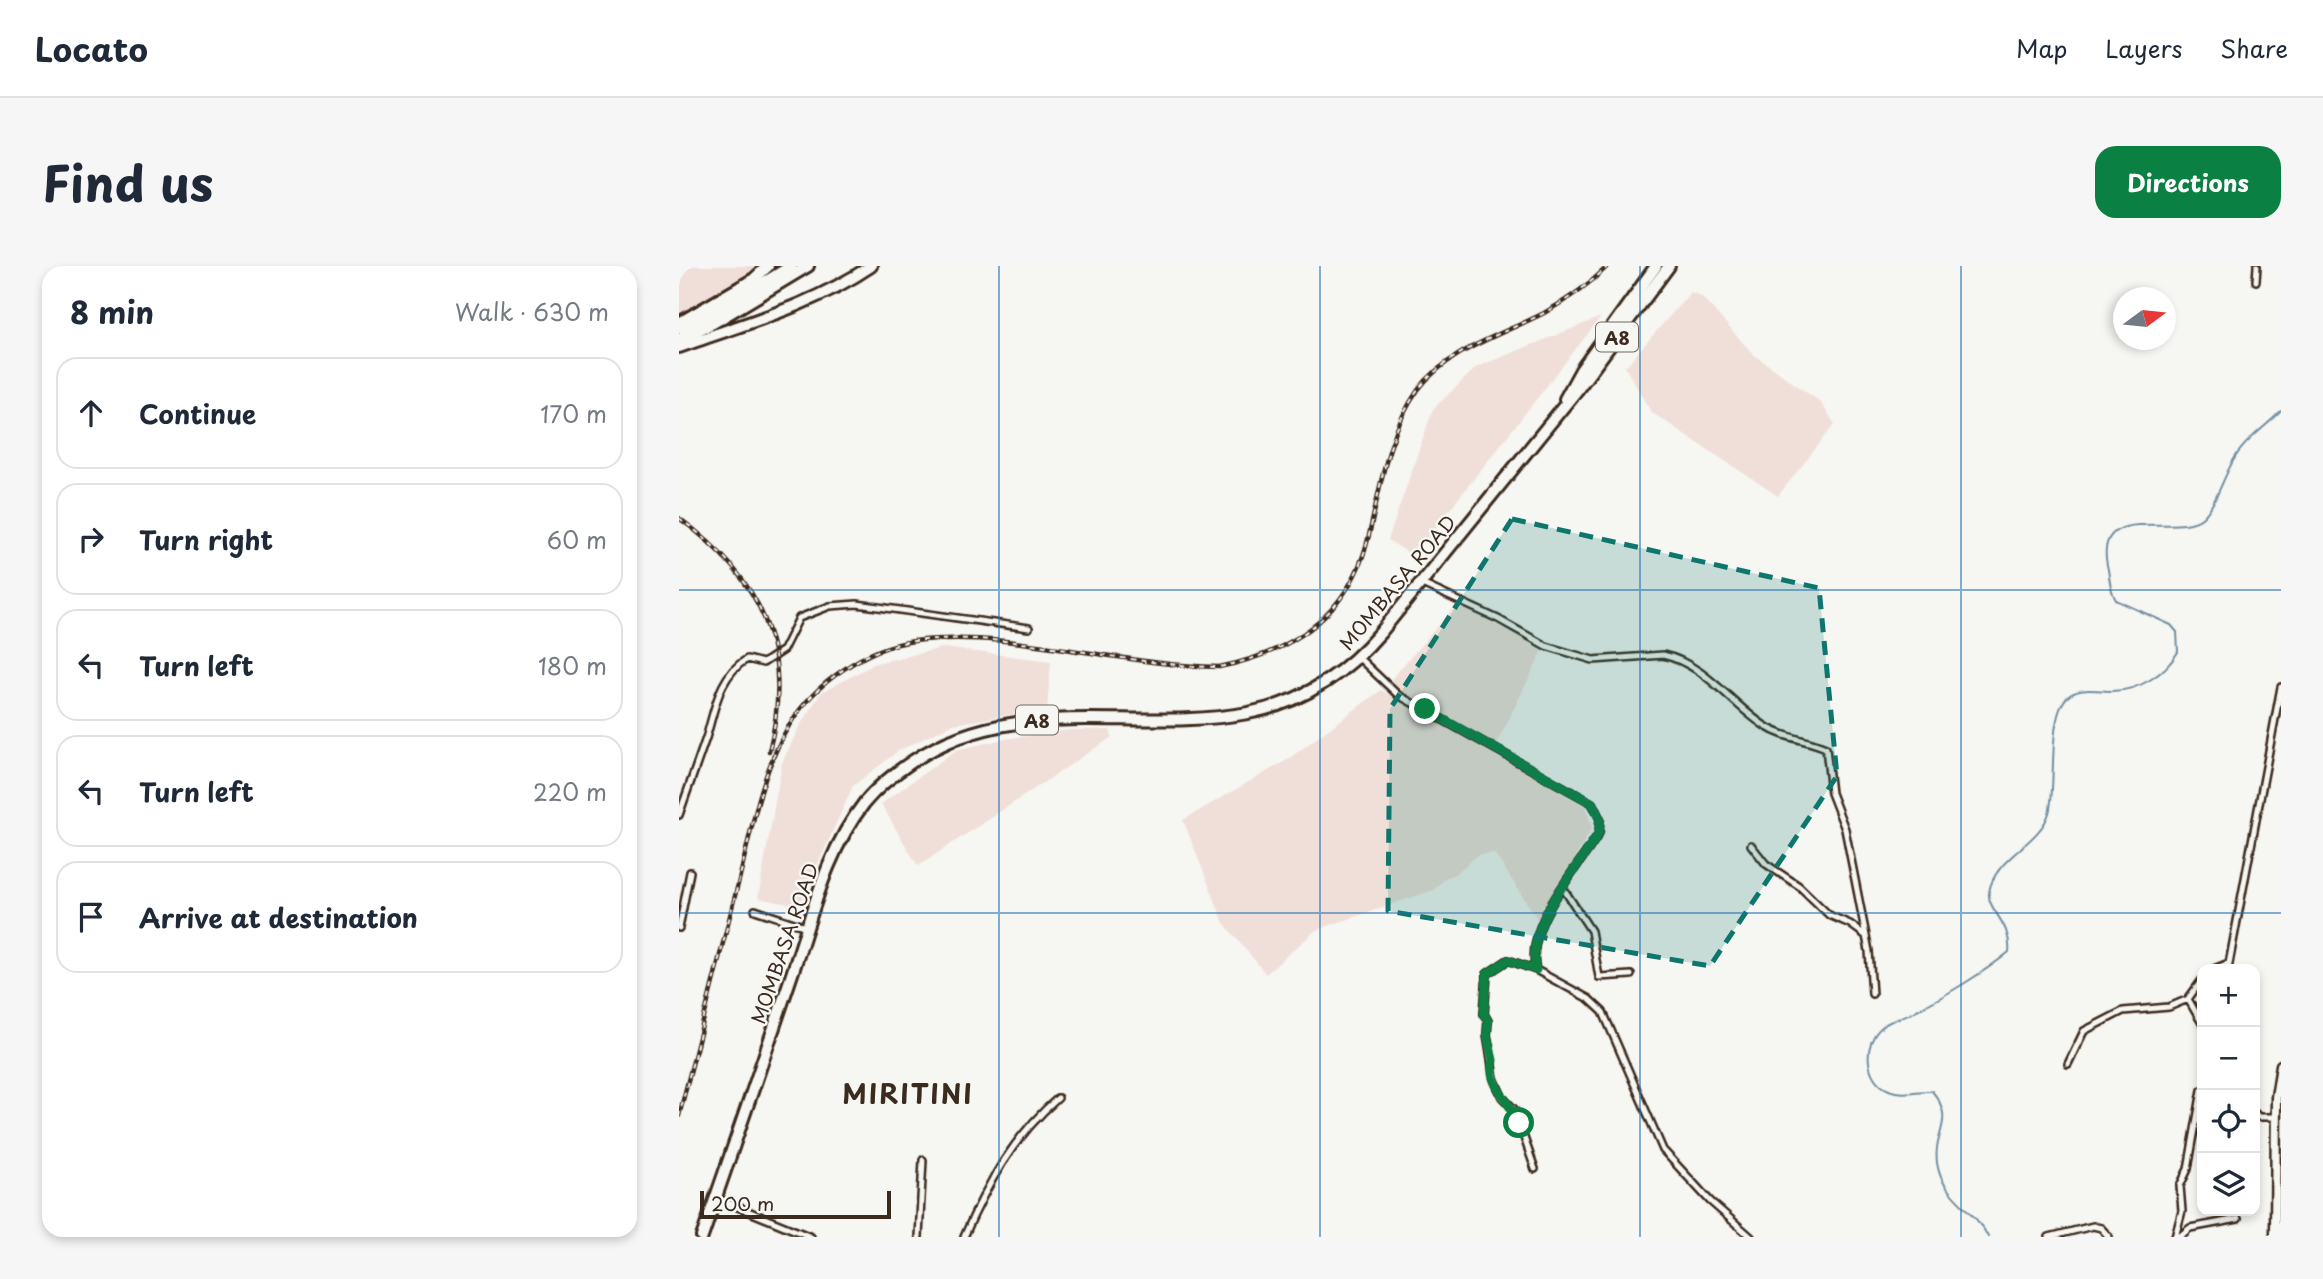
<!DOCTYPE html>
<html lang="en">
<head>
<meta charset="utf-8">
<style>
	body { margin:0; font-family:"Playpen Sans",sans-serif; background:#f6f6f7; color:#1f2937 }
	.controls { position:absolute; right:21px; bottom:21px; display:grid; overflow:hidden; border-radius:14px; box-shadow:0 4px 10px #0003 }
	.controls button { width:63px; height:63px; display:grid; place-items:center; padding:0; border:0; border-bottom:2px solid #e0e1e3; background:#fff; color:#1f2937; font:35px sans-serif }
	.compass { position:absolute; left:1434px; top:21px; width:63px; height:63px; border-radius:50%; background:#fff; box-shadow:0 4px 10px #0003; rotate:75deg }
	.scale { position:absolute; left:21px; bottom:18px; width:191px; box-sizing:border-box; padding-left:7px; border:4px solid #3b2a1e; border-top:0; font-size:19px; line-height:24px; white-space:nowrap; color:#3b2a1e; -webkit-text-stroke:5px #f6f6f2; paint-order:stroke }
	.stop { position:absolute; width:21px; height:21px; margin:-16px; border:5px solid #0b8043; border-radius:50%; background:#fff }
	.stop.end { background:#0b8043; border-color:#fff; box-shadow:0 2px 7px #0008 }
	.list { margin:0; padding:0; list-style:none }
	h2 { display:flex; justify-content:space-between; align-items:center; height:91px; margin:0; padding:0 28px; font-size:30px }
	h2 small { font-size:23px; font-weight:400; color:#747a83 }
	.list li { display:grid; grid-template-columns:46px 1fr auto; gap:21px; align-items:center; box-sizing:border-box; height:112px; margin:0 14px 14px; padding:0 14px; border:2px solid #e0e1e3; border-radius:21px }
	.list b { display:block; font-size:26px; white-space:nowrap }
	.list em { font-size:23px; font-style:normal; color:#747a83 }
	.icon { flex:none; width:38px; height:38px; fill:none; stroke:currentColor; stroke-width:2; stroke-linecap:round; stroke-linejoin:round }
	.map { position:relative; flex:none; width:1602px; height:971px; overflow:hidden; border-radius:21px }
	header { display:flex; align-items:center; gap:42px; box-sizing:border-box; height:98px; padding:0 35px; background:#fff; border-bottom:2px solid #e0e1e3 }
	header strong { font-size:33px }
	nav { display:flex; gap:38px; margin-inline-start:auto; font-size:24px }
	.intro { display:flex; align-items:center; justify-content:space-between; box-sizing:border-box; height:168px; padding:0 42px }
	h1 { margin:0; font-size:49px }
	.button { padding:18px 32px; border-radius:21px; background:#0b8043; color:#fff; font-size:24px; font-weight:700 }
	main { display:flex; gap:42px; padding:0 42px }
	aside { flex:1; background:#fff; border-radius:21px; box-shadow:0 4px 10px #0003 }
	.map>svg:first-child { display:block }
	.built { fill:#f0dfd8 }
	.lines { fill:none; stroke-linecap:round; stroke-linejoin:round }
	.stream { stroke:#738fa1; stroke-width:2 }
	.street-casing { stroke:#3b2a1e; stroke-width:10 }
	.secondary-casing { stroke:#3b2a1e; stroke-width:13 }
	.highway-casing { stroke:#3b2a1e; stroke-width:16 }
	.street { stroke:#f6f6f2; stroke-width:5 }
	.secondary { stroke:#f6f6f2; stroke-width:8 }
	.highway { stroke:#f6f6f2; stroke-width:10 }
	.rail-casing { stroke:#3b2a1e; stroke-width:4.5 }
	.rail { stroke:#f6f6f2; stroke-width:2; stroke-dasharray:5; stroke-linecap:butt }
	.route { stroke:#0b8043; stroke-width:9 }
	.marked { fill:#0f766e; fill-opacity:0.2; stroke:#0f766e; stroke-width:5; stroke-dasharray:14 9; stroke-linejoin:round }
	.grid { fill:none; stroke:#1f6fb2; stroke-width:2; stroke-opacity:0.55 }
	.labels { text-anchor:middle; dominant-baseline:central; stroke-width:5; stroke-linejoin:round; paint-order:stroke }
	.shield { fill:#f6f6f2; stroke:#73675e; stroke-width:2 }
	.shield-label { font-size:18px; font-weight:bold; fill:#3b2a1e }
	.street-label { font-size:19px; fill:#3b2a1e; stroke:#f6f6f2 }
	.district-label { font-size:26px; font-weight:bold; letter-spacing:2px; fill:#3b2a1e; stroke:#f6f6f2 }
</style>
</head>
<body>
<header>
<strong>Locato</strong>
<nav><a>Map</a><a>Layers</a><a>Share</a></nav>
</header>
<div class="intro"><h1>Find us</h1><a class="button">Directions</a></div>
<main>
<aside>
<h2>8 min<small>Walk · 630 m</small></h2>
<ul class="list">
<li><svg class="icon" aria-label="ahead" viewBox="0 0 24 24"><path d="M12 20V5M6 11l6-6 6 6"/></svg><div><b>Continue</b></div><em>170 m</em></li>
<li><svg class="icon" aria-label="right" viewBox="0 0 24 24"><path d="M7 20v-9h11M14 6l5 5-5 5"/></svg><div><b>Turn right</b></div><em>60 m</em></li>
<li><svg class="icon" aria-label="left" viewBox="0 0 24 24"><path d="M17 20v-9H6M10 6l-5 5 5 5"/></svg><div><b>Turn left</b></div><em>180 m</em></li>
<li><svg class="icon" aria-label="left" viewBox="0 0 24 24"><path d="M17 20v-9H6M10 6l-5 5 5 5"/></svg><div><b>Turn left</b></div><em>220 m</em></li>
<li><svg class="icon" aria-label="arrive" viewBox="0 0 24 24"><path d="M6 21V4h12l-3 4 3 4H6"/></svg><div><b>Arrive at destination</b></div></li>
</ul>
</aside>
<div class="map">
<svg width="1602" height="971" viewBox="0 0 1602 971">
	<rect width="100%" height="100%" fill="#f6f6f2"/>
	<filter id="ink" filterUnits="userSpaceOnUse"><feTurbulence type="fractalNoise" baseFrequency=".0143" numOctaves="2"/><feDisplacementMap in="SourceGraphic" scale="14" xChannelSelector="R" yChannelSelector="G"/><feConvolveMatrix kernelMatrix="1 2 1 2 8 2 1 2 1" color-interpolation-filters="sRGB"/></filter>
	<g filter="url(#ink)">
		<!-- built -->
		<path class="built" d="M 0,0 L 78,0 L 46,27 L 0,51 Z
			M 1012,26 L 1023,31 L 1074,88 L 1141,136 L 1156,158 L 1099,230 L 972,146 L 946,101 Z
			M 922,51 L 734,290 L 709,274 L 754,143 L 798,101 Z
			M 777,339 L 865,382 L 817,479 L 708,418 Z
			M 264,382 L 372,395 L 368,443 L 274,458 L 219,485 L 174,520 L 120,640 L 79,632 L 103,497 L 120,461 L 142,427 L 197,397 Z
			M 702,424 L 906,540 L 913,561 L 861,657 L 815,587 L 799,589 L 776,608 L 766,612 L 755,624 L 637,664 L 587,708 L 545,657 L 504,554 L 608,494 Z
			M 391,464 L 431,464 L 433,471 L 239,600 L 202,538 L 277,484 L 325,473 Z"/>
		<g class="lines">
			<!-- stream -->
			<path class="stream" d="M 1309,971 C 1297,944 1266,933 1259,902 C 1251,868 1279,856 1253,825 C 1239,824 1224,830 1210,824 C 1185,814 1183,776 1204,760 C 1213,753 1228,750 1238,744 C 1266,730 1306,706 1330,686 C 1333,657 1308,644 1310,627 C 1314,592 1361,578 1370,547 C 1378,519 1367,445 1391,429 C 1403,421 1420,425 1433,425 C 1460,425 1486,408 1499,386 L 1498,366 L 1492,359 L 1437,334 C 1430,323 1431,311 1428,299 C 1415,234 1501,273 1524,251 C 1538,237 1545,208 1557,190 C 1568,172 1588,160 1602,145"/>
			<defs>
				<path id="street" d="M 1577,15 L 1578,0
					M 743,318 L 819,353 L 867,380 L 914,394 L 984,389 C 1026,398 1052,438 1086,460 C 1104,472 1127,473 1147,482 L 1152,527 L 1166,563 L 1190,685 L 1193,728
					M 680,392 L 719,429 L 913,537 L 921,553 L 920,567 C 898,605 845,658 857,704 L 910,733 L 924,746 L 984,884 L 1031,935 L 1072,971
					M 0,549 C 9,523 18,498 27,472 C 36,444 39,410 68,393 L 84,397 L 104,384 L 120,352 L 151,340 L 178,338 L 350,362
					M 1072,579 L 1087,598 L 1120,620 L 1150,649 L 1171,658 L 1186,669
					M 884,622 L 912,665 L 920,711 L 952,709
					M 76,644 L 127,661
					M 0,662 L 11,606
					M 1535,703 L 1550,697
					M 1549,703 C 1566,609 1584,515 1602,421
					M 1509,733 L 1523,757
					M 1389,798 L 1405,765 L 1444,745 L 1490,741 L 1509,733 L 1523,714
					M 1576,847 L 1579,851 L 1597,851
					M 856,903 L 835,843 L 823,831 L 815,812 L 808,769 L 809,755 L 805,748 L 808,708 L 829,694 L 857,704
					M 37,932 L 132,971
					M 240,971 L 244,894
					M 285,971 C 308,918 335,870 379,832
					M 1370,971 L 1414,960 L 1422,962 L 1430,971
					M 1496,971 L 1503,945 L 1501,920 L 1509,903 L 1523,824
					M 1500,971 L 1511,962 L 1559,953"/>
				<path id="secondary" d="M 1596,971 L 1597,831 L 1602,799"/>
				<path id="highway" d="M 2,56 L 75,13 L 89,0
					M 0,62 L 41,44 L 112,0
					M 0,73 L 34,57 L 129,0
					M 0,81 C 67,57 133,40 192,0
					M 886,133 L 902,104 L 977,0
					M 23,971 C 54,883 84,794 114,705 C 134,646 147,586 186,536 C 200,519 216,507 234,495 C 336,426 456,468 569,447 C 623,437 667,407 702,366 L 898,124 L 990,0"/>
			</defs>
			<!-- street casing -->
			<use href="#street" class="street-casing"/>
			<!-- secondary casing -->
			<use href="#secondary" class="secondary-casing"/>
			<!-- highway casing -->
			<use href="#highway" class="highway-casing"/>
			<!-- street -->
			<use href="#street" class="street"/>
			<!-- secondary -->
			<use href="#secondary" class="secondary"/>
			<!-- highway -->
			<use href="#highway" class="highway"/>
			<defs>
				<path id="rail" d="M 0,252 C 82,312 116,383 90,485
					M 0,850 C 20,771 40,693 60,614 C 73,562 82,505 111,458 C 135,418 187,381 235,375 C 336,363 439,400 540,401 C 615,386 672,347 690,269 C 702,219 708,168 739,124 C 769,84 822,69 865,47 C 888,34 910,19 929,0"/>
			</defs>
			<!-- rail casing -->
			<use href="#rail" class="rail-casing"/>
			<!-- rail -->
			<use href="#rail" class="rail"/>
		</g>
	</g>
	<g class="lines" filter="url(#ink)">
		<!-- route -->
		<path class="route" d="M 746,443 L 913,537 L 921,553 L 920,566 C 898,605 845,658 857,704 L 829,694 L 808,708 L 805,748 L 809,755 L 808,769 L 814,794 C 806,817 833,837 840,857"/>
	</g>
	<!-- marked area -->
	<path class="marked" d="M 833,253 L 1140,322 L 1158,510 L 1031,700 L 709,645 L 711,443 Z"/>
	<!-- grid -->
	<path class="grid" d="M 320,0 L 320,971M 641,0 L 641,971M 961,0 L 961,971M 1282,0 L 1282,971M 0,324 L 1602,324M 0,647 L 1602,647"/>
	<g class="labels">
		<!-- shield labels -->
		<g class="shield">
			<rect x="917" y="56.5" width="42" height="29" rx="5"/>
			<rect x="337" y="439.5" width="42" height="29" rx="5"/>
		</g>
		<g class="shield-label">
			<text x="938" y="71">A8</text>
			<text x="358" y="454">A8</text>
		</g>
		<!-- street labels -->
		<g class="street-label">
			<text transform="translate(718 316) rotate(-50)">MOMBASA ROAD</text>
			<text transform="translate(105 677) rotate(-71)">MOMBASA ROAD</text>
		</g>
		<!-- district labels -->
		<g class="district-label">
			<text x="229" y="827">MIRITINI</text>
		</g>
	</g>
</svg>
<div class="controls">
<button>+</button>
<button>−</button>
<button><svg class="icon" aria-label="locate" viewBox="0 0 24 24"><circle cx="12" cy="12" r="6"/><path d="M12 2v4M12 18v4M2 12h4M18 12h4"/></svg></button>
<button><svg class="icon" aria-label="layers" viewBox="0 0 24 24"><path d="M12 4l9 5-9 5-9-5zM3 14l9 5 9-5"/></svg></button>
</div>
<svg class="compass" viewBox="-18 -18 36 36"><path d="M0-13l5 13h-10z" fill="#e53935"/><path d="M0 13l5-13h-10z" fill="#747a83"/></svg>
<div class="scale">200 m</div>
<div class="stop" style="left:840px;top:857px"></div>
<div class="stop end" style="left:746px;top:443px"></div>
</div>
</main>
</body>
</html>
